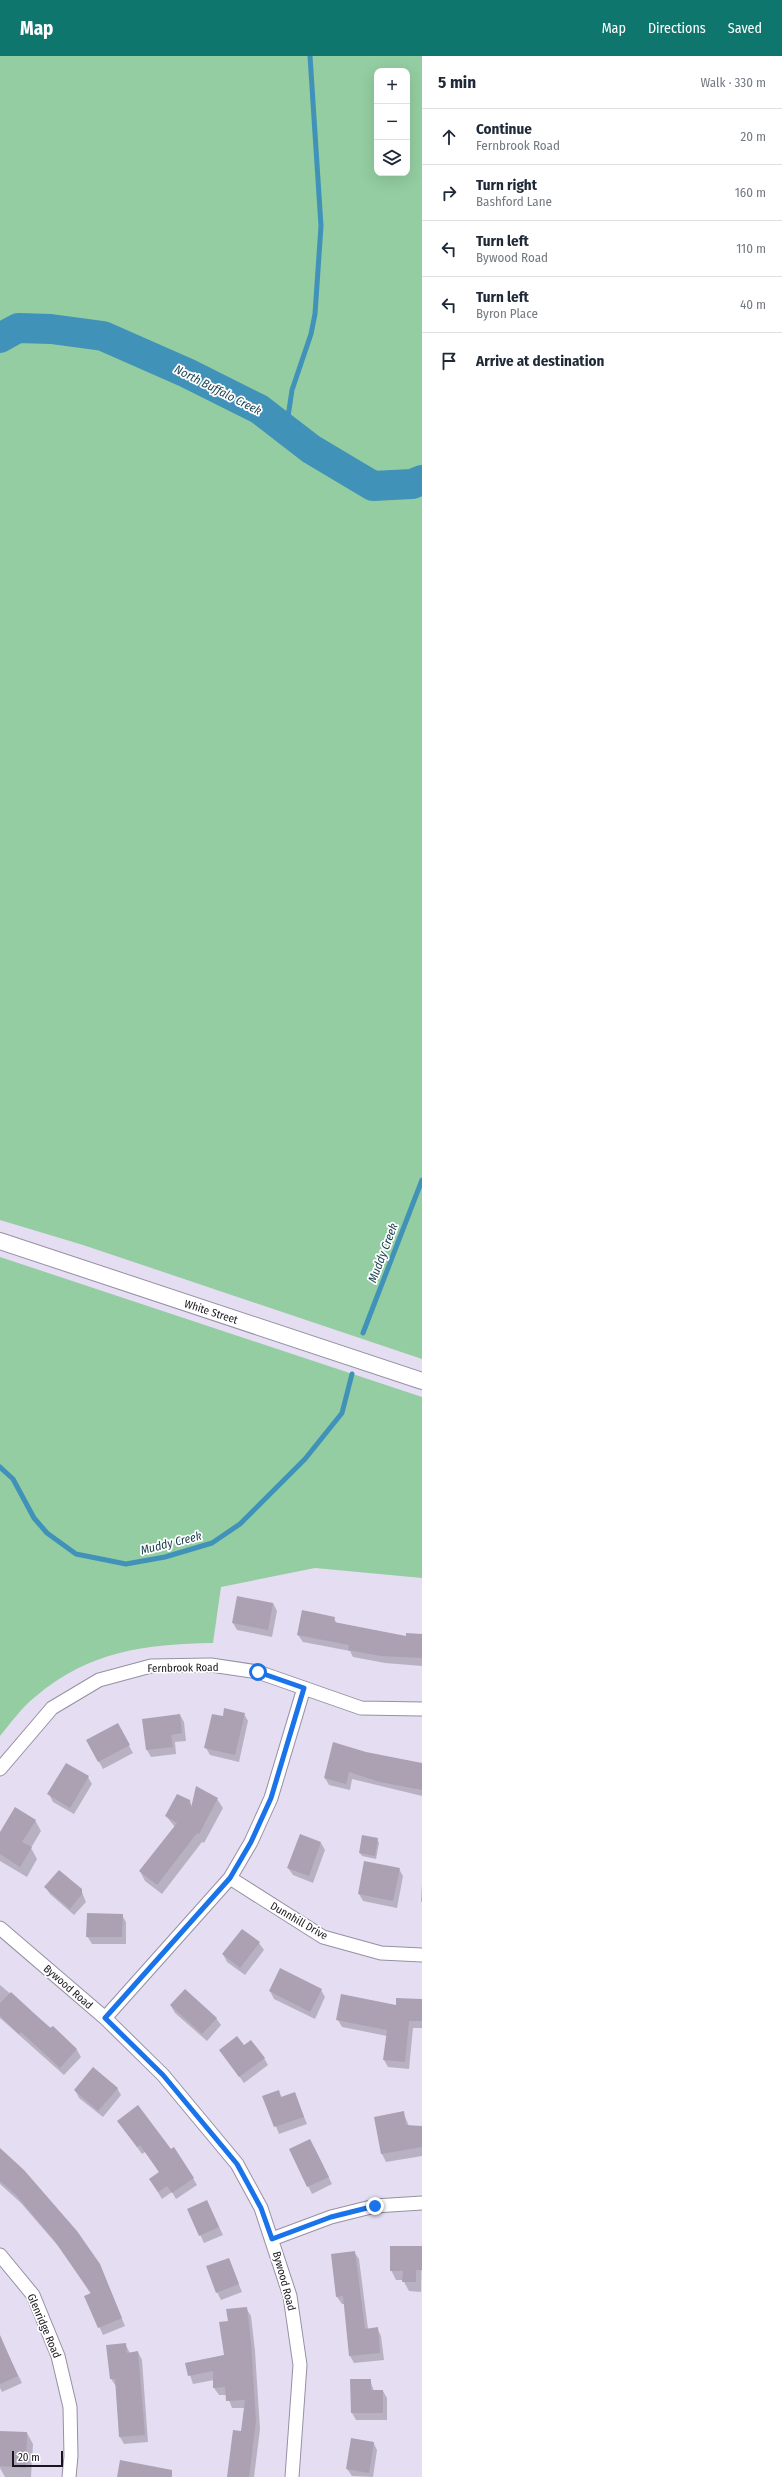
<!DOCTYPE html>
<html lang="en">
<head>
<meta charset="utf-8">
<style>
	body { margin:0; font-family:"Fira Sans Condensed",sans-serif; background:#f2f2f3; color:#1f2937 }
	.controls { position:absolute; right:12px; top:12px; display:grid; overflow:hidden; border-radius:8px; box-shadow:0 4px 16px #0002 }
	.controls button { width:36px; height:36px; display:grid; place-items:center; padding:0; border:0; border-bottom:1px solid #e0e1e3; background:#fff; color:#1f2937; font:20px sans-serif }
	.scale { position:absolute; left:12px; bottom:10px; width:51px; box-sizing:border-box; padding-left:4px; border:2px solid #19171e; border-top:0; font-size:11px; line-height:14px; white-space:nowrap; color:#19171e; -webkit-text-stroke:3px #fff; paint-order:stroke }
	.stop { position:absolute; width:12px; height:12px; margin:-9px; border:3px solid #1a73e8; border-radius:50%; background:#fff }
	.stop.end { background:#1a73e8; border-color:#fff; box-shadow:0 1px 4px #0008 }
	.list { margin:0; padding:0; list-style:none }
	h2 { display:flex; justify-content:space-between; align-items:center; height:52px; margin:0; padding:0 16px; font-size:17px }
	h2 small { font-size:13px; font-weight:400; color:#747a83 }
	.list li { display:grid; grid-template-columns:26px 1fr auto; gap:12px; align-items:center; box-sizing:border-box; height:56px; padding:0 16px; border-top:1px solid #e0e1e3 }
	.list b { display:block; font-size:15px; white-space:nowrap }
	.list p { margin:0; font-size:13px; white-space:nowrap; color:#747a83 }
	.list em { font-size:13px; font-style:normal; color:#747a83 }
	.icon { flex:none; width:22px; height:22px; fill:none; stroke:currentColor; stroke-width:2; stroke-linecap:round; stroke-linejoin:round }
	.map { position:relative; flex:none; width:422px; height:2421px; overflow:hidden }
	header { display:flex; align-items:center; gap:24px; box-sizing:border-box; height:56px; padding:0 20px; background:#0f766e; color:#fff }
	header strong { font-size:19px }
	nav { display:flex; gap:22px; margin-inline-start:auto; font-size:14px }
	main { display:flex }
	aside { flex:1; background:#fff }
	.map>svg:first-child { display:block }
	.green { fill:#94cda1; fill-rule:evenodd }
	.shadow { fill:#0003 }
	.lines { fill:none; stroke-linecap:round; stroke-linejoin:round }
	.stream { stroke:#4092b8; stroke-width:5 }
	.river { stroke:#4092b8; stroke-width:30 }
	.building { fill:#aba1b3 }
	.minor-casing { stroke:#9690a2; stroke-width:15 }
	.tertiary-casing { stroke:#9690a2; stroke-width:18 }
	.minor { stroke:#fff; stroke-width:13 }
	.tertiary { stroke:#fff; stroke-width:16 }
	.route { stroke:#1a73e8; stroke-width:5 }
	.labels { text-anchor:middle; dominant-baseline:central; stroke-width:3.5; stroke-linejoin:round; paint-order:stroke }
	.street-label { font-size:11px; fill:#19171e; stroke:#fff }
	.water-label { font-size:12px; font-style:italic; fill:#1a3f4f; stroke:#fff }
</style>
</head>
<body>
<header>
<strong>Map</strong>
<nav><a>Map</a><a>Directions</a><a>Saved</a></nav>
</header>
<main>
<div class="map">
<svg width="422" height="2421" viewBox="0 0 422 2421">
	<rect width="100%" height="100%" fill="#e5def3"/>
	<!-- green -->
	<path class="green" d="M 0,0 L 422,0 L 422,1303 L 83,1189 L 0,1164 ZM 377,15 L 407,15 L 407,117 L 377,117 Z
		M 0,1201 L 422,1341 L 422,1522 L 315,1512 L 221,1531 L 213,1587 C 145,1588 89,1595 35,1641 C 22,1651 11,1667 0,1680 Z"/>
	<!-- shadow -->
	<path class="shadow" d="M 273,1547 L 277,1555 L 272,1581 L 237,1574 L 233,1567 Z
		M 334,1562 L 337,1568 L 407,1581 L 422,1578 L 422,1610 L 385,1607 L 353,1601 L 350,1595 L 303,1586 L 298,1579 Z
		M 244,1658 L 248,1665 L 239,1706 L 210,1699 L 206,1692 L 223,1661 Z
		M 180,1659 L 184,1666 L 186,1685 L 175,1686 L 176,1698 L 151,1701 L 147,1694 Z
		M 117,1668 L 133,1697 L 103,1713 L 87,1684 Z
		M 365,1697 L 422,1708 L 422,1740 L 352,1723 L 350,1734 L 329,1729 L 325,1722 Z
		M 88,1721 L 92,1728 L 74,1758 L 53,1746 L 49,1738 Z
		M 217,1743 L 223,1752 L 204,1787 L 202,1786 L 162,1838 L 145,1825 L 140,1815 L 175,1771 L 166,1760 L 189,1745 L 192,1750 Z
		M 35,1764 L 41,1775 L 31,1792 L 37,1803 L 27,1821 L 0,1805 L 0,1778 Z
		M 377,1783 L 379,1787 L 376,1803 L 362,1800 L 360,1797 Z
		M 321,1787 L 325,1794 L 313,1827 L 293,1819 L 288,1812 Z
		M 399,1813 L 403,1820 L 397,1852 L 363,1845 L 359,1838 Z
		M 422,1828 L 422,1847 L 421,1845 Z
		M 45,1831 L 81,1834 L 86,1846 L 74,1859 L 50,1838 Z
		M 122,1859 L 126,1866 L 126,1888 L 92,1888 L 87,1880 Z
		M 242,1874 L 259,1887 L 264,1894 L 245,1919 L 227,1906 L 223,1898 Z
		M 281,1914 L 321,1934 L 325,1941 L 315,1963 L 274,1943 L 270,1935 Z
		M 0,1929 L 77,1994 L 81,2001 L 64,2019 L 0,1962 Z
		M 422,1944 L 422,1972 L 413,1972 L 409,2013 L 388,2011 L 384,2004 L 387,1980 L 342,1971 L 338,1964 Z
		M 171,1950 L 216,1962 L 221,1969 L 207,1985 L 175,1957 Z
		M 244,1990 L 264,2002 L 268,2009 L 244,2027 L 220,1994 Z
		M 117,2032 L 121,2039 L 103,2061 L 79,2042 L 75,2034 Z
		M 278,2035 L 282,2042 L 295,2038 L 307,2068 L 279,2078 L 264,2040 Z
		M 403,2056 L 409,2070 L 422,2071 L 422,2100 L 386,2106 L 382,2098 L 375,2062 Z
		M 118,2065 L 193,2122 L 197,2129 L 176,2143 L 172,2136 L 162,2143 L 150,2123 L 160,2117 L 145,2096 L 142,2098 Z
		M 314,2091 L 332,2128 L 312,2138 L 290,2093 Z
		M 0,2095 L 103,2217 L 125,2270 L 103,2279 L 86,2241 L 91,2238 L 59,2191 L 21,2147 L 0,2128 Z
		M 207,2145 L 223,2179 L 204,2187 L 188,2153 Z
		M 422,2191 L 421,2236 L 409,2235 L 403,2224 L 396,2224 L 391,2214 Z
		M 354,2196 L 359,2203 L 368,2273 L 377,2272 L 381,2280 L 384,2304 L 354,2307 L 350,2300 L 345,2248 L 342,2248 L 337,2241 Z
		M 229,2203 L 242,2236 L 221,2244 L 217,2236 Z
		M 246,2252 L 251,2260 L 255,2295 L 260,2373 L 254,2421 L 228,2421 L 242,2376 L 245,2352 L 232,2352 L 227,2339 L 219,2339 L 214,2332 L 214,2324 L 193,2328 L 186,2307 L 225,2299 L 229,2266 Z
		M 0,2282 L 22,2327 L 2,2336 L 0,2332 Z
		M 125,2288 L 130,2297 L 138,2296 L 142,2304 L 148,2386 L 124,2388 L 120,2381 L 116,2330 L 111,2323 L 107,2290 Z
		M 351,2324 L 370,2324 L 374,2335 L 383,2335 L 387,2342 L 387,2364 L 356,2364 L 352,2357 Z
		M 0,2376 L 27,2377 L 33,2388 L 31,2421 L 5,2421 L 0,2412 Z
		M 373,2386 L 377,2394 L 373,2421 L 352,2420 L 347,2413 Z"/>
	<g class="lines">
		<!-- stream -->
		<path class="stream" d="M 286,374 L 292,334 L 311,278 L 315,258 L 321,170 L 310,0
			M 363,1277 L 422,1124
			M 0,1411 L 13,1423 L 34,1462 L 47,1477 L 76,1498 L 126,1508 L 165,1501 L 212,1487 L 240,1468 L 305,1403 L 342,1357 L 352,1318"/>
		<!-- river -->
		<path class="river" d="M 0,282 L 18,272 L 51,273 L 103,280 L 187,317 L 259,353 L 311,393 L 373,430 L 412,428 L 422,424"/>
	</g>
	<!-- building -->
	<path class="building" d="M 237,1540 L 273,1547 L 268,1574 L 232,1567 Z
		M 302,1554 L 335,1561 L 334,1566 L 406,1580 L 406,1577 L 422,1578 L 422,1602 L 381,1600 L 348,1594 L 349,1589 L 297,1579 Z
		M 224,1652 L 245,1657 L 235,1699 L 204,1692 L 212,1658 L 223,1660 Z
		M 180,1658 L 182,1677 L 171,1679 L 173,1691 L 146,1694 L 142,1663 Z
		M 118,1667 L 130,1689 L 98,1706 L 86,1684 Z
		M 333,1686 L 366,1696 L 422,1707 L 422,1734 L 380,1726 L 349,1716 L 346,1728 L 324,1722 Z
		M 66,1707 L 89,1720 L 70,1752 L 47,1738 Z
		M 196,1730 L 218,1742 L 199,1778 L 197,1777 L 157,1829 L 139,1815 L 177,1767 L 165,1760 L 177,1738 L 190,1744 L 191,1752 Z
		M 15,1751 L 36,1764 L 22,1786 L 32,1791 L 20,1811 L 0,1798 L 0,1776 Z
		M 300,1778 L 321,1786 L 309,1820 L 287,1812 Z
		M 362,1779 L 378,1782 L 375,1800 L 359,1797 Z
		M 364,1805 L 400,1812 L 393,1845 L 358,1838 Z
		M 59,1814 L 82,1833 L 82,1838 L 70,1853 L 44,1831 Z
		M 87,1857 L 123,1858 L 122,1881 L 86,1881 Z
		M 242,1873 L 260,1886 L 240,1912 L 222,1898 Z
		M 280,1912 L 322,1933 L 310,1956 L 269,1935 Z
		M 185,1933 L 217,1962 L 202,1978 L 170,1949 Z
		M 11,1936 L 50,1972 L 53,1970 L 77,1993 L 60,2012 L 21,1976 L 19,1978 L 0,1960 L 0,1947 Z
		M 341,1938 L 396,1949 L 396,1942 L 422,1943 L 422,1965 L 409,1965 L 405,2006 L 383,2004 L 387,1974 L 336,1964 Z
		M 237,1980 L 244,1989 L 251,1984 L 265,2002 L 239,2021 L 219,1994 Z
		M 93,2011 L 118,2032 L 98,2055 L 74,2034 Z
		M 279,2034 L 281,2041 L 295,2036 L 304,2061 L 274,2071 L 262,2040 Z
		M 138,2049 L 171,2093 L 174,2091 L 194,2122 L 172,2137 L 167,2130 L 158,2136 L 149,2123 L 159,2116 L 140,2089 L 137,2091 L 117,2065 Z
		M 404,2055 L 406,2069 L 422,2070 L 422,2091 L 381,2098 L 374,2061 Z
		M 310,2083 L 329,2121 L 307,2131 L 289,2093 Z
		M 0,2092 L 24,2114 L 77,2175 L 100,2208 L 122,2262 L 98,2272 L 84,2240 L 91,2237 L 54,2184 L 16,2139 L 0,2125 Z
		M 207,2144 L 219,2171 L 199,2180 L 187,2153 Z
		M 390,2190 L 422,2190 L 422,2214 L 416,2214 L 416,2226 L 402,2226 L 403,2215 L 390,2215 Z
		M 355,2195 L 365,2273 L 378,2271 L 380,2297 L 349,2300 L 343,2240 L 336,2241 L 331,2198 Z
		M 229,2202 L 239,2228 L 216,2237 L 206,2210 Z
		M 247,2251 L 251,2287 L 256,2365 L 249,2421 L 227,2421 L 233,2374 L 241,2375 L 245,2344 L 226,2345 L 225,2331 L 213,2332 L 213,2315 L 188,2320 L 185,2307 L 224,2299 L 219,2266 L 228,2265 L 226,2253 Z
		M 0,2279 L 18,2320 L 0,2328 Z
		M 126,2287 L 127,2297 L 138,2295 L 145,2379 L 119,2381 L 115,2323 L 110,2323 L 106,2289 Z
		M 350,2323 L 371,2323 L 371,2334 L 383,2334 L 383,2357 L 351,2357 Z
		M 0,2375 L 27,2376 L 26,2412 L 0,2410 Z
		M 351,2382 L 374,2386 L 369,2417 L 346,2413 Z
		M 120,2404 L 172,2414 L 172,2421 L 117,2421 Z"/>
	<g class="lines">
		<defs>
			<path id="minor" d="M 0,1713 L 52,1652 L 99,1624 L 151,1610 L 211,1609 L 258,1616 L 361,1652 L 422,1653
				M 230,1822 L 323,1881 L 381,1897 L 422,1899
				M 0,1872 L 105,1962 L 163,2019 L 237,2108 L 261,2152 L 290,2240 L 300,2309 L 292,2421
				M 105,1962 L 230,1822 L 251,1786 L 271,1742 L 304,1632
				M 272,2183 L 331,2161 L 375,2150 L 422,2147
				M 0,2199 L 33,2239 L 58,2300 L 70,2351 L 71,2400 L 69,2421"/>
			<path id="tertiary" d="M 0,1185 L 422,1325"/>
		</defs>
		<!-- minor casing -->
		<use href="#minor" class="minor-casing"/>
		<!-- tertiary casing -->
		<use href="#tertiary" class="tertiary-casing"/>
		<!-- minor -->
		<use href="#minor" class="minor"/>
		<!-- tertiary -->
		<use href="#tertiary" class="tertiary"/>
	</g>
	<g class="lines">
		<!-- route -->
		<path class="route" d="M 258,1616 L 304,1632 L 271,1742 L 251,1786 L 230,1822 L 105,1962 L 163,2019 L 237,2108 L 261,2152 L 272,2183 L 331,2161 L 375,2150"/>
	</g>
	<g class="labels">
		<!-- street labels -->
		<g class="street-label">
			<text transform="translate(211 1256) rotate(18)">White Street</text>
			<text transform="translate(183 1612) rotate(-1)">Fernbrook Road</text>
			<text transform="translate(299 1865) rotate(30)">Dunnhill Drive</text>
			<text transform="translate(68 1931) rotate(41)">Bywood Road</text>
			<text transform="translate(284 2225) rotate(75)">Bywood Road</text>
			<text transform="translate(44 2270) rotate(67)">Glenridge Road</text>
		</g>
		<!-- water labels -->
		<g class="water-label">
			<text transform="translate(218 334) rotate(27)">North Buffalo Creek</text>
			<text transform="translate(383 1197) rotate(-69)">Muddy Creek</text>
			<text transform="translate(171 1487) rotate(-14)">Muddy Creek</text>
		</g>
	</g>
</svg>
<div class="controls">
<button>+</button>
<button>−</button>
<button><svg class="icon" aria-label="layers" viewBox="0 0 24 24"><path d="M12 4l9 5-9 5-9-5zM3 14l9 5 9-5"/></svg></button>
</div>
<div class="scale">20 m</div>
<div class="stop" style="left:258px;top:1616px"></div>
<div class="stop end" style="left:375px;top:2150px"></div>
</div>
<aside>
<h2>5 min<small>Walk · 330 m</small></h2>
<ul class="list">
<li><svg class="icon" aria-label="ahead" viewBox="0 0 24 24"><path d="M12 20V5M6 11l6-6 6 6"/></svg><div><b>Continue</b><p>Fernbrook Road</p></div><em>20 m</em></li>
<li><svg class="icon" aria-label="right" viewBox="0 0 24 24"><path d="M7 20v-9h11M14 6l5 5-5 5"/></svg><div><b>Turn right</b><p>Bashford Lane</p></div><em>160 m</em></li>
<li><svg class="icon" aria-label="left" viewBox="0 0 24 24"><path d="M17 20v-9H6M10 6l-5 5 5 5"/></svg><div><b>Turn left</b><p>Bywood Road</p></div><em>110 m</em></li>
<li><svg class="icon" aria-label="left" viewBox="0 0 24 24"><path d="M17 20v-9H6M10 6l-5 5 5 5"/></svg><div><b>Turn left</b><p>Byron Place</p></div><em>40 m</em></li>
<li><svg class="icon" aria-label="arrive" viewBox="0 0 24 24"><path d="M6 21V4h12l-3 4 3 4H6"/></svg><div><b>Arrive at destination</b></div></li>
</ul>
</aside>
</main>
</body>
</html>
